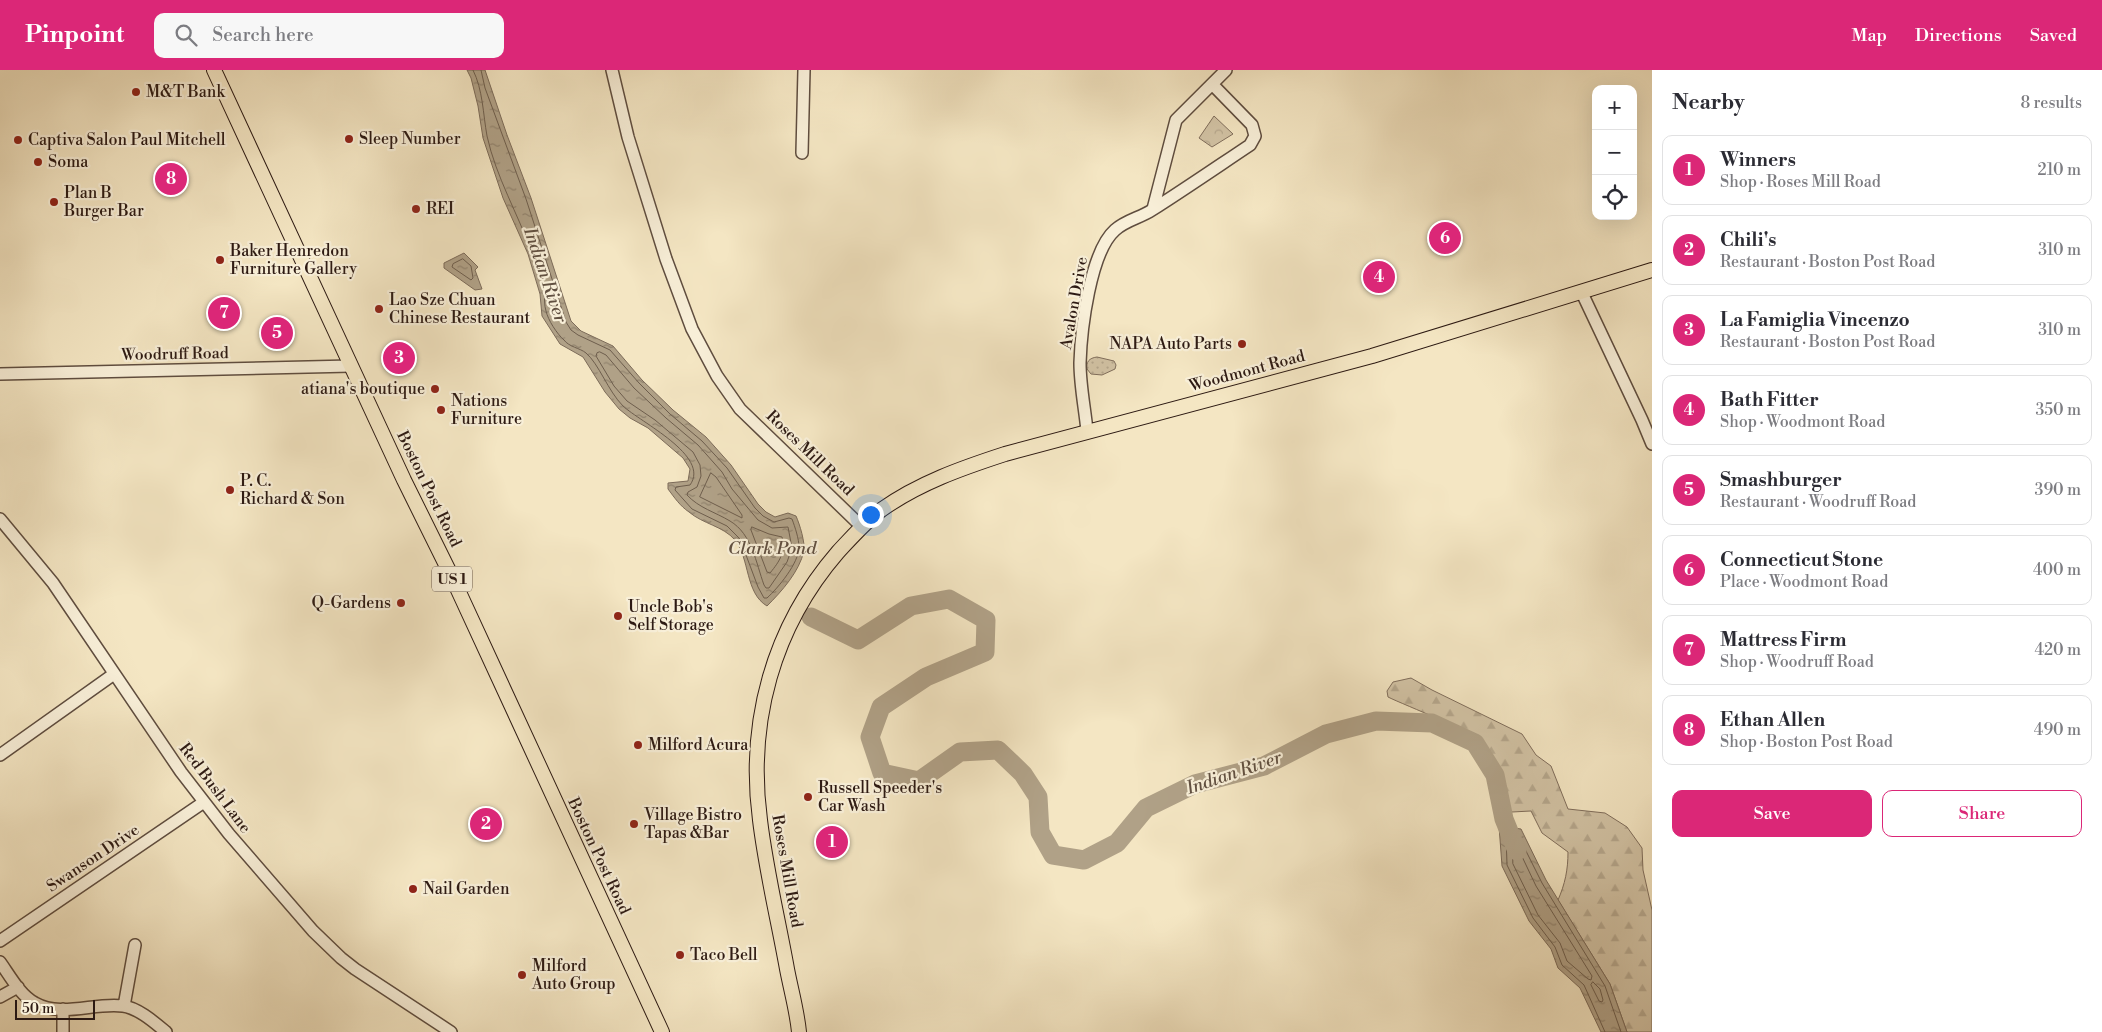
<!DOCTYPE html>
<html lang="en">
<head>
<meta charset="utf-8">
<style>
	body { margin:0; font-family:"Libre Bodoni",serif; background:#f7f7f7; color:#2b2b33 }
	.controls { position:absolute; right:15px; top:15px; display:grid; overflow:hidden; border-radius:10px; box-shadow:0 5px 20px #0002 }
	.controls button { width:45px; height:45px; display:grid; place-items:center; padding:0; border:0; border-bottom:1px solid #e1e1e2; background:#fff; color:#2b2b33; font:25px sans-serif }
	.scale { position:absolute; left:15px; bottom:12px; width:80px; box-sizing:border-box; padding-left:5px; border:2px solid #2d1a13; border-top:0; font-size:14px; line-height:18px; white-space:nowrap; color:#2d1a13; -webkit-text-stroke:4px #f8efd8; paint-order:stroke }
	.you { position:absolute; left:870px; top:444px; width:18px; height:18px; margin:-12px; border:4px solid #fff; border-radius:50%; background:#1a73e8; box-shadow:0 0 0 8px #1a73e833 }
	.badge { display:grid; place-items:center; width:32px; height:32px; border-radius:50%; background:#db2777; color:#fff; font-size:16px; font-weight:700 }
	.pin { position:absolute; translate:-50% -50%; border:2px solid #fff; box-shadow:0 1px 5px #0006 }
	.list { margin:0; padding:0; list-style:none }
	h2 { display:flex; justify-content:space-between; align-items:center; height:65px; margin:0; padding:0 20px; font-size:21px }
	h2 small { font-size:16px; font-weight:400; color:#7c7c81 }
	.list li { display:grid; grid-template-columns:32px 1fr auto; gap:15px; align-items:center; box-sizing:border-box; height:70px; margin:0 10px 10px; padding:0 10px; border:1px solid #e1e1e2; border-radius:10px }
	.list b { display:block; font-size:19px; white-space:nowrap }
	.list p { margin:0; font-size:16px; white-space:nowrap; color:#7c7c81 }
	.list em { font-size:16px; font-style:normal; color:#7c7c81 }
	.actions { display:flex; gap:10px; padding:15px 20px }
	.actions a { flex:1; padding:11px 0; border:1px solid #db2777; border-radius:10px; text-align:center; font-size:18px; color:#db2777 }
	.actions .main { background:#db2777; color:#fff }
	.icon { flex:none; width:28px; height:28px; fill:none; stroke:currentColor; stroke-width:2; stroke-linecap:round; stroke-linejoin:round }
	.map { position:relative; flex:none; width:1652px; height:962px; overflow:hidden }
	header { display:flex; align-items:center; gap:30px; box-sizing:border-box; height:70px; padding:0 25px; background:#db2777; color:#fff }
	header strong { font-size:24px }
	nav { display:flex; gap:28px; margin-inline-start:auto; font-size:18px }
	.search { width:350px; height:45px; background:#f7f7f7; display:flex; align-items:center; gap:12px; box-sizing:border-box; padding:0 18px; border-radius:10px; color:#7c7c81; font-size:19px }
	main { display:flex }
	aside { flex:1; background:#fff }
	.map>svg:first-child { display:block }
	.grass { fill:url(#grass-dots); stroke:#806e5c }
	.forest { fill:url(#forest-firs); stroke:#806e5c }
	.park { fill:url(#park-crowns); stroke:#806e5c }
	.water { fill:url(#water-ripples); stroke:#7c6b59 }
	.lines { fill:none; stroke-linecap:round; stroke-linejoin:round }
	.shore { stroke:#6e5e4d; stroke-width:1 }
	.river { stroke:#b0a187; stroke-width:19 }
	.minor-casing { stroke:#5f4d3f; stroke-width:14 }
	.major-casing { stroke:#2d1a13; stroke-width:16 }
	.minor { stroke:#f8efd8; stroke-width:11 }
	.major { stroke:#f4e6c3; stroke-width:14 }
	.poi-dot { fill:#8f2418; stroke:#f8efd8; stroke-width:2 }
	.labels { text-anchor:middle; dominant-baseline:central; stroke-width:4.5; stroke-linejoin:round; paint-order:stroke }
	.shield { fill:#f8efd8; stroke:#6a5a4e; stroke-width:1 }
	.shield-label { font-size:15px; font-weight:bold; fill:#2d1a13 }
	.poi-label { font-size:16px; fill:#2d1a13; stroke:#f8efd8; text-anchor:start }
	.street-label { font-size:16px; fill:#2d1a13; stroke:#f8efd8 }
	.water-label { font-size:18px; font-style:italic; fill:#615041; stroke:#f8efd8 }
</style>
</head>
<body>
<header>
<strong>Pinpoint</strong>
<div class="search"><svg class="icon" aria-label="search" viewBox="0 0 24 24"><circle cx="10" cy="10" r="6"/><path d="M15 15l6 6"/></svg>Search here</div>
<nav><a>Map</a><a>Directions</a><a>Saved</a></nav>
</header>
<main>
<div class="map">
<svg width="1652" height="962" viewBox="0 0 1652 962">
	<defs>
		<pattern id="grass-dots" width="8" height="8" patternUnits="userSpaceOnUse" patternTransform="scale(1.25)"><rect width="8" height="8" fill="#d2c3a5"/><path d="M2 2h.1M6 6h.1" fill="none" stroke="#b5a78d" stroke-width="1.8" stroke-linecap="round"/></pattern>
		<pattern id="forest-firs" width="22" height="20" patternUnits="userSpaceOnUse" patternTransform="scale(1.25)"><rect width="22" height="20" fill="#d2c3a5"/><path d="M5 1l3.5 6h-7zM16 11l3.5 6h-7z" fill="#b5a78d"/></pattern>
		<pattern id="park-crowns" width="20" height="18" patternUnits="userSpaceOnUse" patternTransform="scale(1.25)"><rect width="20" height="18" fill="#d2c3a5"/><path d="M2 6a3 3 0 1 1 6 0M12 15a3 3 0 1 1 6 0" fill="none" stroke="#b5a78d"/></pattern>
		<pattern id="water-ripples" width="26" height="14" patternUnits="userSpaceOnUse" patternTransform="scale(1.25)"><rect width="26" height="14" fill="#b0a187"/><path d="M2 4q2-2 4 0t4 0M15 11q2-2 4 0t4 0" fill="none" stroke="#90826d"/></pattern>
	</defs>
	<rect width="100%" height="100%" fill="#f4e6c3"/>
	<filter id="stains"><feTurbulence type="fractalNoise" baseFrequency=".004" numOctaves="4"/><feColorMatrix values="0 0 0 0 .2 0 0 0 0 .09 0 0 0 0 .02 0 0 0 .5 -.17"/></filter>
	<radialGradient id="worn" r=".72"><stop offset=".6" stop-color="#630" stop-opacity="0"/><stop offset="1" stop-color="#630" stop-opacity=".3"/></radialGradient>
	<!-- grass -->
	<path class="grass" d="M 1097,287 L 1114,291 L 1116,295 L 1115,299 L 1102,305 L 1091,304 L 1087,299 C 1086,292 1089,288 1097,287 Z"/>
	<!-- forest -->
	<path class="forest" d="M 1411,608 L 1432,620 L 1522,664 L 1536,685 L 1551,696 L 1568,739 L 1605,743 L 1627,757 L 1642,778 L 1643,800 L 1652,840 L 1652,962 L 1627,962 L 1610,914 L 1558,830 C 1565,814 1568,800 1568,782 L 1542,763 L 1531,741 L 1512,742 L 1498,737 C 1495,729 1490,720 1489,712 C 1487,701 1487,688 1483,678 C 1475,661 1406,636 1388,627 L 1387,621 L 1393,612 Z"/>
	<!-- park -->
	<path class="park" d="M 1214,46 L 1233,64 L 1212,77 L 1199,68 Z"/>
	<!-- water -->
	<path class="water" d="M 467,0 L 485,0 L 507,65 L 531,128 L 571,251 L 581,261 L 613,276 L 642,310 L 673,340 L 706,367 L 731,395 L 758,434 L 766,442 L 775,447 L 788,443 L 796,446 C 800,455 805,472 804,481 C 799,502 782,521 767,536 C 745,523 750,489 735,470 C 723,456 703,454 689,442 C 680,436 674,427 668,419 L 668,413 L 688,411 L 690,399 L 683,388 L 648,358 L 630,348 L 619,339 L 605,322 L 583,287 L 560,274 L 542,246 L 540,224 L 528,184 L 503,128 L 483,68 L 478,36 L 471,8 Z
		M 464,183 L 478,197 L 475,200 L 482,219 L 475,220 L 444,198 L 444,193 Z
		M 1499,756 L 1521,759 L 1546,810 L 1610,914 L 1627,962 L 1601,962 L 1580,918 L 1558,898 L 1551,879 L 1529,851 L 1502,796 Z"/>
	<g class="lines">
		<!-- shore -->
		<path class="shore" d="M 473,0 C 483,20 483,44 487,66 C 496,107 518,144 532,183 C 537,195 542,210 544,223 C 545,229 544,235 546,241 C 548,250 557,264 564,270 C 569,277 580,278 586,283 C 599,294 608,321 623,336 C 640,352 711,386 690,415 L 676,417 L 675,420 L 692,439 L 727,456 L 740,469 L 758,517 L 764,528 L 767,528 C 778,518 799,493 799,477 C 799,469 795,457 792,449 L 789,448 L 774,452 L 763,446 L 755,438 L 727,398 L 702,371 L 670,344 L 639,313 L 610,280 L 578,265 L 571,260 L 566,252 L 526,129 L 485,18 L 481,0
			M 463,189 L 471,196 L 473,208 L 471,210 L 452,197 L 453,194 Z
			M 600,282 L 606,285 L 634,318 L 666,348 L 698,375 L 722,402 L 732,419 L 758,450 L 772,458 L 788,457 L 792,478 L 787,492 L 769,518 L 766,518 L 764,515 C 756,493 752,464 730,451 C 715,442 699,438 687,425 L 688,422 L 697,417 L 701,406 L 700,395 L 693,382 L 655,350 L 627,331 L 614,316 L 596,286 L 597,283 Z
			M 711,403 L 716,407 L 742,445 L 742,448 L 700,427 Z
			M 752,457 L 769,464 L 782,467 C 786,481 780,491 770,503 L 767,502 L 751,460 Z
			M 1513,775 L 1517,776 L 1536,816 L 1592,906 L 1591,910 L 1588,909 L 1567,891 L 1560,873 L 1538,845 L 1513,794 Z
			M 1593,912 L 1600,919 L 1603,930 L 1602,932 L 1599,931 L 1591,915 Z
			M 1605,962 L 1584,915 L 1562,895 L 1555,877 L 1533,848 L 1507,795 L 1506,763 L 1518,765 L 1542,813 L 1605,916 L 1621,962"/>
		<!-- river -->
		<path class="river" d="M 811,547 L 858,570 L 911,536 L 949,529 L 986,550 L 985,582 L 926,607 L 881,637 L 870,667 L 882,703 L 919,711 L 960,682 L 998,680 L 1023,704 L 1038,727 L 1040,762 L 1053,785 L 1084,790 L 1117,773 L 1146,738 L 1195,714 L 1264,696 L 1326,664 L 1376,651 L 1432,653 L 1475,673 L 1495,705 L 1504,749 L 1517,781"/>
		<defs>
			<path id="minor" d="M 612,0 L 628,67 L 666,189 L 692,259 L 717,306 L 740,339 L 861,456
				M 802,83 L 804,0
				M 1153,139 L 1176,50 L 1226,0
				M 1582,223 L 1642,350 L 1652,374
				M 0,304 L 351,296
				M 1087,361 C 1085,339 1080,316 1080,293 C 1081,260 1090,182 1115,160 C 1126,150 1140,148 1152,140 C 1185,119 1217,97 1250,75 L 1255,66 L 1252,55 L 1212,14
				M 0,449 L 53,513 L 181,702 L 229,764 L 313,861 L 341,888 L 355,899 L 451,962
				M 0,685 L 114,604
				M 0,871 L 204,732
				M 0,892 C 10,906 20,925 35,933 C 61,948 95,932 123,936 C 138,938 154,952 166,962
				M 0,927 L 18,917
				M 124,936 L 135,875
				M 63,939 L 63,962"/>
			<path id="major" d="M 214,0 L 404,410 L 452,507 L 662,962
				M 799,962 C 797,941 791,920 787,899 C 778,849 766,800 760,750 C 747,652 773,557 838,482 C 852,467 865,452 881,440 C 919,413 962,398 1005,384 L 1372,286 L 1652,200"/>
		</defs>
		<!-- minor casing -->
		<use href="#minor" class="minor-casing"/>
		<!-- major casing -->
		<use href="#major" class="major-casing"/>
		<!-- minor -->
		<use href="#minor" class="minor"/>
		<!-- major -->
		<use href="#major" class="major"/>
	</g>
	<!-- markers -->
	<g class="poi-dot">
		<circle cx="136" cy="22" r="5"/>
		<circle cx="349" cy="69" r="5"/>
		<circle cx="18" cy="70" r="5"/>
		<circle cx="38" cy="92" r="5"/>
		<circle cx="54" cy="132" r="5"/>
		<circle cx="416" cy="139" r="5"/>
		<circle cx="220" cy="190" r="5"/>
		<circle cx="379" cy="239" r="5"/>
		<circle cx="1242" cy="274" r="5"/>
		<circle cx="435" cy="319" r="5"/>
		<circle cx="441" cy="340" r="5"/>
		<circle cx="230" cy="420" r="5"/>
		<circle cx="401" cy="533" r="5"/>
		<circle cx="618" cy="546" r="5"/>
		<circle cx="638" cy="675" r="5"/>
		<circle cx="808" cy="727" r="5"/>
		<circle cx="634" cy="754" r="5"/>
		<circle cx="413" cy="819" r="5"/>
		<circle cx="680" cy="885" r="5"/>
		<circle cx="522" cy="905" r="5"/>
	</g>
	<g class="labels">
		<!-- shield labels -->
		<rect class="shield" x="432" y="496.5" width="40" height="25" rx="4"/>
		<g class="shield-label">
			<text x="452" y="509">US 1</text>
		</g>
		<!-- poi labels -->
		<g class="poi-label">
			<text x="146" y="22">M&amp;T Bank</text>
			<text x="359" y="69">Sleep Number</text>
			<text x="28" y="70">Captiva Salon Paul Mitchell</text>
			<text x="48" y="92">Soma</text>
			<text x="64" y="123">Plan B<tspan x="64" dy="18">Burger Bar</tspan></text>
			<text x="426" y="139">REI</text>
			<text x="230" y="181">Baker Henredon<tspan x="230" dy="18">Furniture Gallery</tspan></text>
			<text x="389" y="230">Lao Sze Chuan<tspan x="389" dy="18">Chinese Restaurant</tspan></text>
			<text x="1232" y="274" text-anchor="end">NAPA Auto Parts</text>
			<text x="425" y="319" text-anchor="end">atiana's boutique</text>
			<text x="451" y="331">Nations<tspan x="451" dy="18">Furniture</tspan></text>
			<text x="240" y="411">P. C.<tspan x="240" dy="18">Richard &amp; Son</tspan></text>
			<text x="391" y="533" text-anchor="end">Q-Gardens</text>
			<text x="628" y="537">Uncle Bob's<tspan x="628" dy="18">Self Storage</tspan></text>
			<text x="648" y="675">Milford Acura</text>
			<text x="818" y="718">Russell Speeder's<tspan x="818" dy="18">Car Wash</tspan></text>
			<text x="644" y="745">Village Bistro<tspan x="644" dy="18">Tapas &amp;Bar</tspan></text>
			<text x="423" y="819">Nail Garden</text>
			<text x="690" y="885">Taco Bell</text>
			<text x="532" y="896">Milford<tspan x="532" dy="18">Auto Group</tspan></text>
		</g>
		<!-- street labels -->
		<g class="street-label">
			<text transform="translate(1074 233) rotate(-80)">Avalon Drive</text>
			<text transform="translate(175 284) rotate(-1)">Woodruff Road</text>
			<text transform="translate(1247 301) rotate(-15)">Woodmont Road</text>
			<text transform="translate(810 383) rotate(44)">Roses Mill Road</text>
			<text transform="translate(429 419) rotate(64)">Boston Post Road</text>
			<text transform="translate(215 718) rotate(53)">Red Bush Lane</text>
			<text transform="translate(599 786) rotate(65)">Boston Post Road</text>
			<text transform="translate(93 788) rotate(-34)">Swanson Drive</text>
			<text transform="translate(787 801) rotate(80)">Roses Mill Road</text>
		</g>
		<!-- water labels -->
		<g class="water-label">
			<text transform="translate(545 205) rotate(71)">Indian River</text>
			<text x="772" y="478">Clark Pond</text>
			<text transform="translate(1234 703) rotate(-19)">Indian River</text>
		</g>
	</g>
	<rect width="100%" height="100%" filter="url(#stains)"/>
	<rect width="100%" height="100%" fill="url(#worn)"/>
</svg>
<div class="controls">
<button>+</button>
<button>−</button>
<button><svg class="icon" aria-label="locate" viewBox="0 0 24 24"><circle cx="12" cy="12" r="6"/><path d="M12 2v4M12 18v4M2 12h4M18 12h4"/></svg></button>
</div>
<div class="scale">50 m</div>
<div class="you"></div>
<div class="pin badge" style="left:832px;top:772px">1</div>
<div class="pin badge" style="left:486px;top:754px">2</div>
<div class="pin badge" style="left:399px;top:288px">3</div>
<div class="pin badge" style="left:1379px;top:207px">4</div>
<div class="pin badge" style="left:277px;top:263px">5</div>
<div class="pin badge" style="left:1445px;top:168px">6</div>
<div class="pin badge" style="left:224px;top:243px">7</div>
<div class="pin badge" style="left:171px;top:109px">8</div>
</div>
<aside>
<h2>Nearby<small>8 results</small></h2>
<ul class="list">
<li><span class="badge">1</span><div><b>Winners</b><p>Shop · Roses Mill Road</p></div><em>210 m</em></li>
<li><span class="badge">2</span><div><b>Chili's</b><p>Restaurant · Boston Post Road</p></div><em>310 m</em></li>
<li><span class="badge">3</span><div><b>La Famiglia Vincenzo</b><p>Restaurant · Boston Post Road</p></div><em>310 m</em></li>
<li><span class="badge">4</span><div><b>Bath Fitter</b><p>Shop · Woodmont Road</p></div><em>350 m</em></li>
<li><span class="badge">5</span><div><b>Smashburger</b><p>Restaurant · Woodruff Road</p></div><em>390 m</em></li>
<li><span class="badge">6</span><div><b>Connecticut Stone</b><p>Place · Woodmont Road</p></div><em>400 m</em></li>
<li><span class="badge">7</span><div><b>Mattress Firm</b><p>Shop · Woodruff Road</p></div><em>420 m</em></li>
<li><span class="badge">8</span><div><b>Ethan Allen</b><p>Shop · Boston Post Road</p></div><em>490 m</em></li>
</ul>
<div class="actions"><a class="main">Save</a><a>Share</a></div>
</aside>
</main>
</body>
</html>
